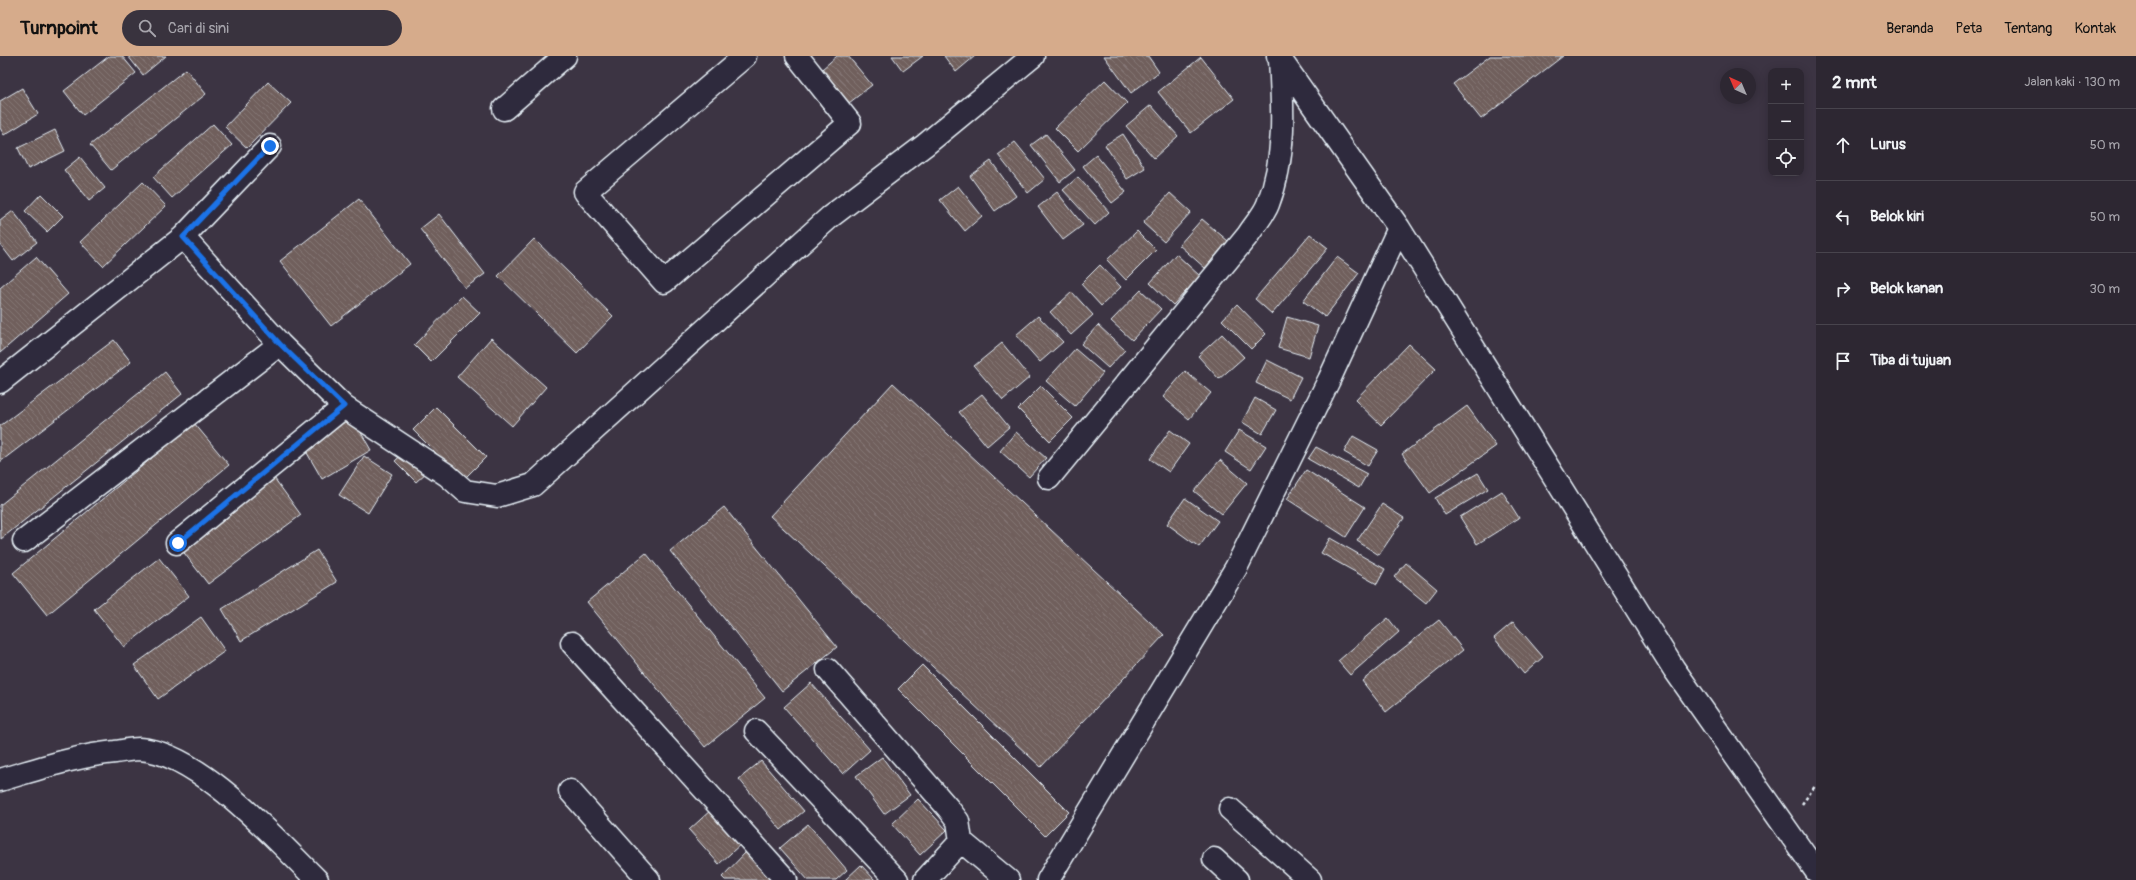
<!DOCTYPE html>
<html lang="id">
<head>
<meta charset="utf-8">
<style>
	body { margin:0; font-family:Pangolin,sans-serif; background:#39333e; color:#f1f3f6 }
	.controls { position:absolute; right:12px; top:12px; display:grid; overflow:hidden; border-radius:8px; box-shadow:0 2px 10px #0003 }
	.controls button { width:36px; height:36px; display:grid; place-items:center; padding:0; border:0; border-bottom:1px solid #48444d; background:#2d2732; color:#f1f3f6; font:20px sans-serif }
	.compass { position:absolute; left:1720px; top:12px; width:36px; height:36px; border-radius:50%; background:#2d2732; box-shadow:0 2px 10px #0003; rotate:316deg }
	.stop { position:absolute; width:12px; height:12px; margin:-9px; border:3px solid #1a73e8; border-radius:50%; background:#fff }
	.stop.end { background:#1a73e8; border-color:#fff; box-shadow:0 1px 4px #0008 }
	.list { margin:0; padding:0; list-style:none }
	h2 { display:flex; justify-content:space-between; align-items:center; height:52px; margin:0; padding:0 16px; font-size:17px }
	h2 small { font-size:13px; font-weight:400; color:#a7a5ac }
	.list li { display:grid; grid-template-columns:26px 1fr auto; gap:12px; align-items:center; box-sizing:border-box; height:72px; padding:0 16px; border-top:1px solid #48444d }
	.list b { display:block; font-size:15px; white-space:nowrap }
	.list em { font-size:13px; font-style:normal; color:#a7a5ac }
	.icon { flex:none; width:22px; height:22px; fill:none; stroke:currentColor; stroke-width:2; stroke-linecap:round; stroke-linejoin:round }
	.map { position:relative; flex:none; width:1816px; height:824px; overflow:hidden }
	header { display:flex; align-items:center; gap:24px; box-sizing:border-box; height:56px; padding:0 20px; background:#d6ab8b; color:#111 }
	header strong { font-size:19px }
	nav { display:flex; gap:22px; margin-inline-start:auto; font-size:14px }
	.search { width:280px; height:36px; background:#39333e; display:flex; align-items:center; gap:10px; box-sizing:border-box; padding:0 14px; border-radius:22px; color:#a7a5ac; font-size:15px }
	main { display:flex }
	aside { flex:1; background:#2d2732 }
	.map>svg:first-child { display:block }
	.building { fill:url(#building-back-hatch); stroke:#e8f1f8 }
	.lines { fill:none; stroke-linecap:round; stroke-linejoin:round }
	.minor-casing { stroke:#e8f1f8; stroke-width:25 }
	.path { stroke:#e8f1f8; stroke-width:2.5; stroke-dasharray:3 3; stroke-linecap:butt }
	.minor { stroke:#2f2a3d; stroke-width:22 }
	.route { stroke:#1a73e8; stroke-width:5 }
</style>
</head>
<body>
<header>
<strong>Turnpoint</strong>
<div class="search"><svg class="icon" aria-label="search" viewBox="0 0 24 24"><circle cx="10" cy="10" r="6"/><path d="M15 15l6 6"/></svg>Cari di sini</div>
<nav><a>Beranda</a><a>Peta</a><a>Tentang</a><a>Kontak</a></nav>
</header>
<main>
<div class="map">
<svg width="1816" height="824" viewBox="0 0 1816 824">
	<defs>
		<pattern id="building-back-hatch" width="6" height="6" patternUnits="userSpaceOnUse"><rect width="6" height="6" fill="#6f5e5c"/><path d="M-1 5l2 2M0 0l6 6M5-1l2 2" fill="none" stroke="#847674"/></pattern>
	</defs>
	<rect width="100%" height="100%" fill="#3c3443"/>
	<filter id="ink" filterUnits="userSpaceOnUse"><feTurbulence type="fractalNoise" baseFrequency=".025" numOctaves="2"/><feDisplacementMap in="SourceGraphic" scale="8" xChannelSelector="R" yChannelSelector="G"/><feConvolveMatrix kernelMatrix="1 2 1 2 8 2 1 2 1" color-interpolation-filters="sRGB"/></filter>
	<g filter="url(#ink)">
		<!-- building -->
		<path class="building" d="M 109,0 L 122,0 L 136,17 L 83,59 L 64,35 Z
			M 128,0 L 166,0 L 143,19 Z
			M 837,0 L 848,0 L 872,29 L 849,47 L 822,13 Z
			M 892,0 L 923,0 L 903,15 Z
			M 944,0 L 975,0 L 956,16 Z
			M 1104,0 L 1148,0 L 1159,16 L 1131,37 Z
			M 1490,0 L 1563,0 L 1481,63 L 1453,28 Z
			M 1201,1 L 1234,43 L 1191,77 L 1158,36 Z
			M 186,13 L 206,38 L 111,114 L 90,89 Z
			M 1105,24 L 1127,47 L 1078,95 L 1055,72 Z
			M 268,26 L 291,47 L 247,92 L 225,71 Z
			M 22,32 L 38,58 L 4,79 L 0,72 L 0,45 Z
			M 1151,49 L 1178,80 L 1154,102 L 1126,70 Z
			M 213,68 L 232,89 L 172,142 L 153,121 Z
			M 55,74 L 65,95 L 28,113 L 18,92 Z
			M 1046,78 L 1075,114 L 1060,126 L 1031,89 Z
			M 1123,78 L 1145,112 L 1127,123 L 1105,89 Z
			M 1015,86 L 1045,123 L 1028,137 L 998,99 Z
			M 1096,99 L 1126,136 L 1112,147 L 1083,110 Z
			M 80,101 L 105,132 L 89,145 L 64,114 Z
			M 991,105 L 1016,140 L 995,155 L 970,120 Z
			M 1078,121 L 1109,156 L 1095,169 L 1063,134 Z
			M 143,126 L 166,150 L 103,210 L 80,186 Z
			M 958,130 L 982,160 L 965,175 L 940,144 Z
			M 1057,136 L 1083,169 L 1063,184 L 1038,151 Z
			M 1170,137 L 1191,156 L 1164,186 L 1143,167 Z
			M 41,138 L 63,160 L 47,176 L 25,155 Z
			M 359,143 L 410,208 L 331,270 L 280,205 Z
			M 13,155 L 37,186 L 13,205 L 0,188 L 0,165 Z
			M 439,158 L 485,218 L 465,232 L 420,173 Z
			M 1202,163 L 1228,185 L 1205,212 L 1179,189 Z
			M 1137,175 L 1156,194 L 1126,224 L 1107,204 Z
			M 1310,178 L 1328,192 L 1272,258 L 1255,243 Z
			M 534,183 L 613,260 L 577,297 L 498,220 Z
			M 1176,198 L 1200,220 L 1173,249 L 1150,227 Z
			M 36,201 L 68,238 L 0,297 L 0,232 Z
			M 1337,201 L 1359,217 L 1325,261 L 1303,245 Z
			M 1100,209 L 1121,231 L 1101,250 L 1081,228 Z
			M 1141,234 L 1161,253 L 1132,284 L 1111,265 Z
			M 1072,236 L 1093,259 L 1071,279 L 1050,256 Z
			M 462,240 L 480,257 L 431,306 L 414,289 Z
			M 1237,248 L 1266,278 L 1251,293 L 1222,264 Z
			M 1038,260 L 1063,286 L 1040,306 L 1016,279 Z
			M 1287,261 L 1318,270 L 1309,301 L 1278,292 Z
			M 1098,269 L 1125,294 L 1108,312 L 1081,288 Z
			M 1222,278 L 1244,301 L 1219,323 L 1198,300 Z
			M 491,282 L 546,331 L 512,370 L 457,321 Z
			M 114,284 L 131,306 L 0,406 L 0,370 Z
			M 1002,287 L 1030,321 L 1003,344 L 974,310 Z
			M 1409,288 L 1436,313 L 1381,369 L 1355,344 Z
			M 1075,293 L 1103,317 L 1075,350 L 1046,325 Z
			M 1267,304 L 1301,321 L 1290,343 L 1256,327 Z
			M 1185,315 L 1211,337 L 1189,363 L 1163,341 Z
			M 165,316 L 182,338 L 1,483 L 0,449 Z
			M 893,327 L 1164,579 L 1041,711 L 770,460 Z
			M 1041,330 L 1073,362 L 1050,385 L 1018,353 Z
			M 982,338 L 1009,371 L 987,390 L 959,356 Z
			M 1255,342 L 1276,354 L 1262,378 L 1242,366 Z
			M 1467,350 L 1496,390 L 1430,437 L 1402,398 Z
			M 436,351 L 486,401 L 463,424 L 413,374 Z
			M 352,361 L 371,394 L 322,423 L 303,390 Z
			M 194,367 L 229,409 L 47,559 L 13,517 Z
			M 1170,374 L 1189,388 L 1169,416 L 1150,403 Z
			M 1239,374 L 1266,390 L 1251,413 L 1225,396 Z
			M 1016,376 L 1046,402 L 1029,421 L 1000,395 Z
			M 1353,380 L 1378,394 L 1368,410 L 1344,396 Z
			M 1316,391 L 1367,418 L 1359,432 L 1308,403 Z
			M 407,394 L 428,415 L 416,426 L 395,405 Z
			M 364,400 L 392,418 L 368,457 L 339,439 Z
			M 1220,404 L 1247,427 L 1222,458 L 1194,435 Z
			M 1306,414 L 1365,451 L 1346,481 L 1287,443 Z
			M 1478,417 L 1488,433 L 1445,459 L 1435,442 Z
			M 272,419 L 301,459 L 208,528 L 178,489 Z
			M 1502,435 L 1519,462 L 1477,488 L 1460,461 Z
			M 1185,442 L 1218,465 L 1199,491 L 1167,468 Z
			M 1382,448 L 1404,462 L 1379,499 L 1357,485 Z
			M 724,451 L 837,591 L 782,635 L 670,495 Z
			M 1330,482 L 1385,513 L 1377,528 L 1321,497 Z
			M 317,494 L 337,526 L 241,585 L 222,553 Z
			M 646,497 L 765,642 L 705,691 L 587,546 Z
			M 159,502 L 189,540 L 124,591 L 94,553 Z
			M 1406,507 L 1437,533 L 1426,547 L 1394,521 Z
			M 201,561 L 225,595 L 158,643 L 134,609 Z
			M 1388,562 L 1399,576 L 1350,619 L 1338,605 Z
			M 1439,564 L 1463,594 L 1386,656 L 1362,625 Z
			M 1513,566 L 1543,601 L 1524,618 L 1494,582 Z
			M 922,609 L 1069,756 L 1045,780 L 898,633 Z
			M 811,627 L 870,694 L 843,718 L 784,651 Z
			M 882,701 L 910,739 L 884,758 L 856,720 Z
			M 761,705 L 804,755 L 781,774 L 739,723 Z
			M 918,743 L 947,774 L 920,799 L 892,768 Z
			M 712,753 L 743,786 L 719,808 L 689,774 Z
			M 808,768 L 847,814 L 836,824 L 808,824 L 780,792 Z
			M 746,796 L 774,824 L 725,824 L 722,821 Z
			M 861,809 L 875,824 L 845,824 Z"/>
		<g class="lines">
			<defs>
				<path id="minor" d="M 745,0 L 585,136 L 664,226 L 850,67 L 797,0
					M 1278,0 L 1399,172 L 1674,613 L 1816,815
					M 504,53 L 565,0
					M 183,181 L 280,288 L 344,351 L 447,419 L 465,435 L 497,440 L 533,429 L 830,161 L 925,89 L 1033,0
					M 0,326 L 183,181 L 270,90
					M 1049,422 L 1248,179 C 1254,169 1264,159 1268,148 C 1286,102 1283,52 1280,4
					M 24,485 L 280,288
					M 177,487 L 344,351
					M 572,587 L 786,824
					M 828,614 L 948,752 L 958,765 L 961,785
					M 756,675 L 897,824
					M 0,724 C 38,713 75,700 115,696 C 123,695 131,693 139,693 C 199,696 276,784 317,824
					M 570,735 L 649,824
					M 1230,753 L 1310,824
					M 1214,803 L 1237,824
					M 925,824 L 961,785 L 1008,824
					M 1048,824 L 1236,512 L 1329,324 L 1399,172"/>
			</defs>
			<!-- minor casing -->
			<use href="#minor" class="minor-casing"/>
			<!-- path -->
			<path class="path" d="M 1802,748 L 1816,729"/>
			<!-- minor -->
			<use href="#minor" class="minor"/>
		</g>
	</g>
	<g class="lines" filter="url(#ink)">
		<!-- route -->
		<path class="route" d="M 178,487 L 344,350 L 280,288 L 183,181 L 270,90"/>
	</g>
</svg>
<div class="controls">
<button>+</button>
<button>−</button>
<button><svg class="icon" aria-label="locate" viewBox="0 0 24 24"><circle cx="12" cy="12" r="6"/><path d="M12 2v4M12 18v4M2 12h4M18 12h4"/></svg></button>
</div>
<svg class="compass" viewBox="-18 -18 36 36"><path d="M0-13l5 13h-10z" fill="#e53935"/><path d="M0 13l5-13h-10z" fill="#a7a5ac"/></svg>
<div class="stop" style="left:178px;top:487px"></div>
<div class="stop end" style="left:270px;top:90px"></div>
</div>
<aside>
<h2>2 mnt<small>Jalan kaki · 130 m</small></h2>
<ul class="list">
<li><svg class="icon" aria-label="ahead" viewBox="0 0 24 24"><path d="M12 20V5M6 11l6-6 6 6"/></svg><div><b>Lurus</b></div><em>50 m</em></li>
<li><svg class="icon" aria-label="left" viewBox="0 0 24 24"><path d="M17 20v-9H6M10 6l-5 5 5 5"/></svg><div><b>Belok kiri</b></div><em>50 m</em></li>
<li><svg class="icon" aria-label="right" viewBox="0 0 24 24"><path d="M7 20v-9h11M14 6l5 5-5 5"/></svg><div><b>Belok kanan</b></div><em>30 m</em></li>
<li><svg class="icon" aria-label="arrive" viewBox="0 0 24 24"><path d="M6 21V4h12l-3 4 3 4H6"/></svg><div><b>Tiba di tujuan</b></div></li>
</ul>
</aside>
</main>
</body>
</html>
